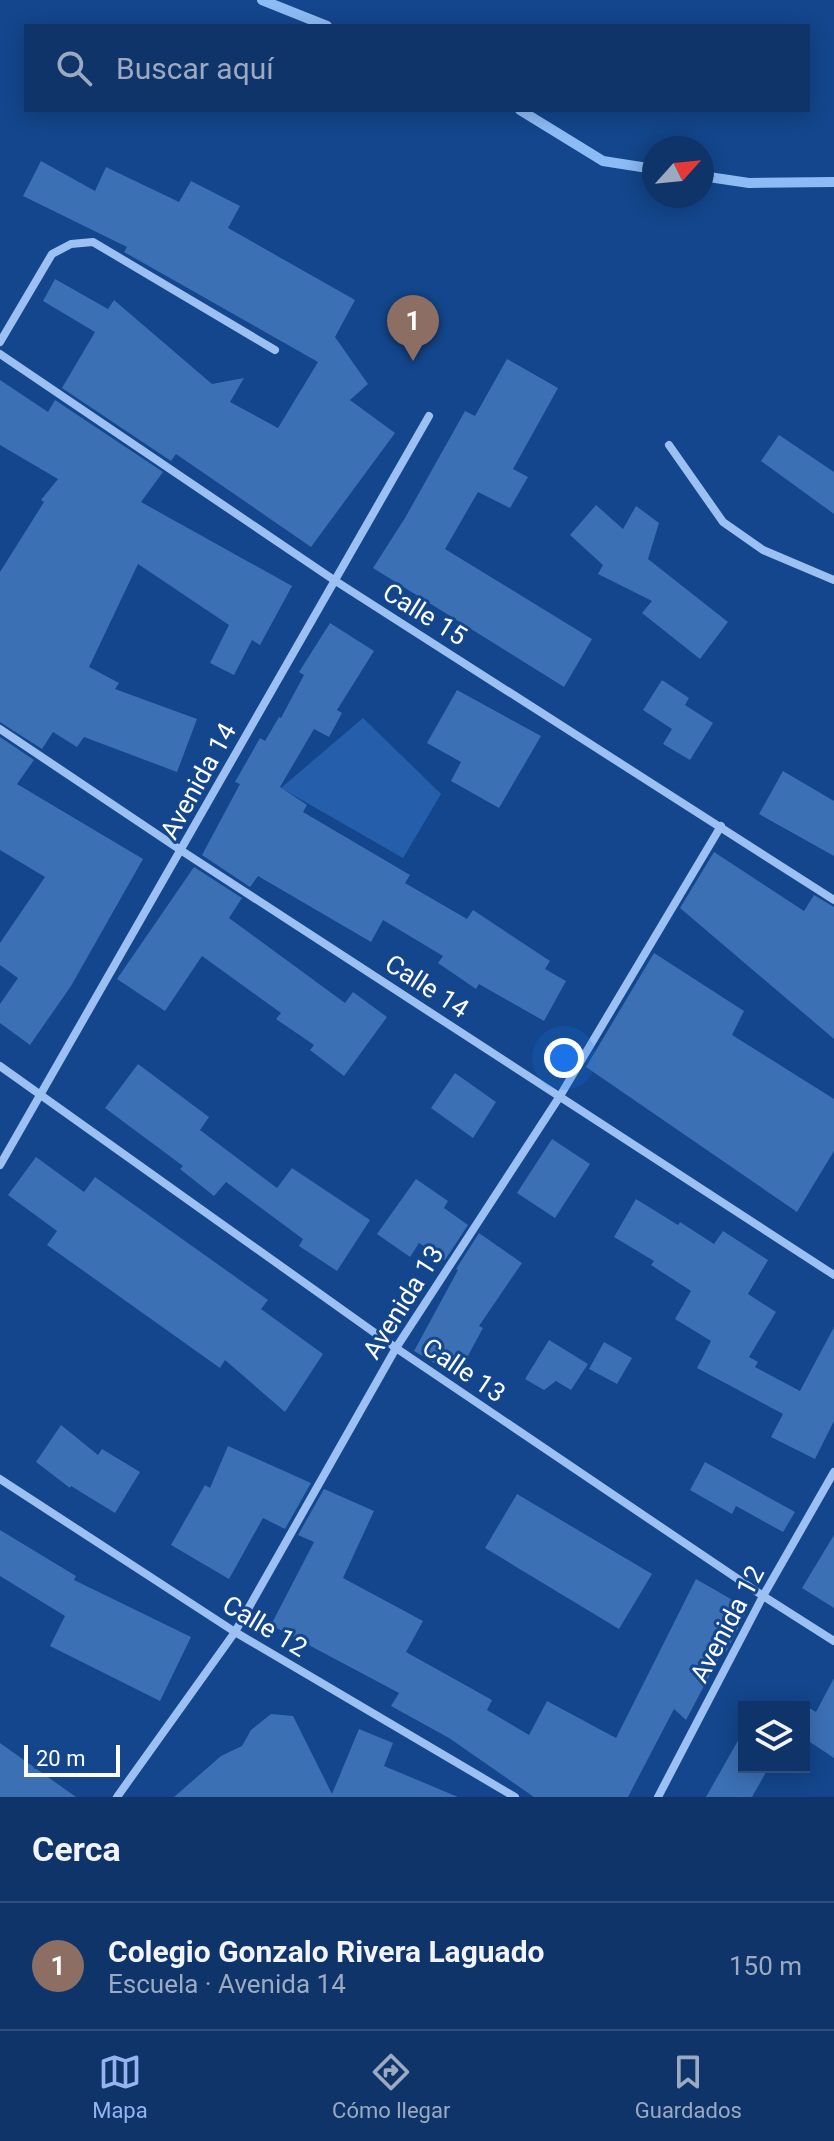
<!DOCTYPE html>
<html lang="es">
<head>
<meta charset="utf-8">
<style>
	body { margin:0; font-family:Roboto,sans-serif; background:#1c3f71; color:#f1f3f6 }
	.controls { position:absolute; right:24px; bottom:24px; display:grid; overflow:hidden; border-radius:0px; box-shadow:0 4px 20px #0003 }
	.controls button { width:72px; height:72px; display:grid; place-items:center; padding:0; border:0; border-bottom:2px solid #2e4f7d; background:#0e3469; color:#f1f3f6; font:40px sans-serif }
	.compass { position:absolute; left:642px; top:136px; width:72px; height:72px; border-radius:50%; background:#0e3469; box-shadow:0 4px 20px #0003; rotate:63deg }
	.scale { position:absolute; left:24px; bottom:20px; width:96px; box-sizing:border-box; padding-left:8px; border:4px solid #fff; border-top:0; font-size:22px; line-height:28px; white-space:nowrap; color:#fff; -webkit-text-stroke:6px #13468c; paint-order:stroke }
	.you { position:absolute; left:564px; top:1058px; width:28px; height:28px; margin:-20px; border:6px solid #fff; border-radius:50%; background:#1a73e8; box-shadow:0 0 0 12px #1a73e833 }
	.badge { display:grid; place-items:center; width:52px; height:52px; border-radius:50%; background:#95b2f1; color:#fff; font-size:26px; font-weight:700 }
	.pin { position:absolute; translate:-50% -66px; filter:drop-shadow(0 2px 4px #0008) }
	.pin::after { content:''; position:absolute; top:42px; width:28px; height:24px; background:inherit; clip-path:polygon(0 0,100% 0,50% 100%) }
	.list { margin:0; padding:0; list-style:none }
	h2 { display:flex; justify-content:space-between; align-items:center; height:104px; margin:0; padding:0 32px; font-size:34px }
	h2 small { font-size:26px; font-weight:400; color:#9baac0 }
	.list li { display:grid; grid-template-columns:52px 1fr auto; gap:24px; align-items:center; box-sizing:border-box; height:128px; padding:0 32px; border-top:2px solid #2e4f7d }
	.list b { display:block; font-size:30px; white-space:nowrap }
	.list p { margin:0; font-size:26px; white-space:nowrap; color:#9baac0 }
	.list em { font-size:26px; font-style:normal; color:#9baac0 }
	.icon { flex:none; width:44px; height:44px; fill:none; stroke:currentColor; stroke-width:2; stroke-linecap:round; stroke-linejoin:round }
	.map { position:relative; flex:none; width:834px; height:1797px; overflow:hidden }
	.search { position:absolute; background:#0e3469; box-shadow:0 4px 20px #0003; left:24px; right:24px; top:24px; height:88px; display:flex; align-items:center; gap:20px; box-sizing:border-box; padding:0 28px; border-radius:0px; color:#9baac0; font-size:30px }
	.sheet { height:232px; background:#0e3469 }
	nav { display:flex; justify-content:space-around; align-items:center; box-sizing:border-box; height:112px; border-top:2px solid #2e4f7d; background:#0e3469; font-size:22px; color:#9baac0 }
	nav a { display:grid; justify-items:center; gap:4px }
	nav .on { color:#95b2f1 }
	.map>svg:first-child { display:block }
	.green { fill:#255fab }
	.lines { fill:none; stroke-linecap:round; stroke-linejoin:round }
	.stream { stroke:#8dbbf4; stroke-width:10 }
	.building { fill:#3b70b5 }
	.street { stroke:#9bc0f1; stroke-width:8 }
	.labels { text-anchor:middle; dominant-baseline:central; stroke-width:6; stroke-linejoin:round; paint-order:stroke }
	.street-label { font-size:26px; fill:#fff; stroke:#13468c }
</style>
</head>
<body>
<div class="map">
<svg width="834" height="1797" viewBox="0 0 834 1797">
	<rect width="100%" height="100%" fill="#13468c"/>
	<!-- green -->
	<path class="green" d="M 363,718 L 441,794 L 403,858 L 281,788 Z"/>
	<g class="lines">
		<!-- stream -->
		<path class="stream" d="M 262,0 L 327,26
			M 520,110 L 603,161 L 654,169
			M 702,176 L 749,183 L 834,182"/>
	</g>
	<!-- building -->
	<path class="building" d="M 41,161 L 95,191 L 106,167 L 179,202 L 191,181 L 240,206 L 228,228 L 355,300 L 335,337 L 368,384 L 350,400 L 395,433 L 311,547 L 176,454 L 171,461 L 62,388 L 95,332 L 43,301 L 55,279 L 108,309 L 114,300 L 212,384 L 244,378 L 230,402 L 278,428 L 318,362 L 124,252 L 127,247 L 23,196 Z
		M 507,359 L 558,388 L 513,469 L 528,477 L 510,508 L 478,492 L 445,549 L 592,639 L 564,687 L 373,568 L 405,518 L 465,411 L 475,416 Z
		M 0,380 L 48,412 L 55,400 L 163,472 L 141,502 L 292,586 L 260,645 L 252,640 L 234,675 L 210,663 L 229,625 L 138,564 L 89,667 L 119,683 L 115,689 L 197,719 L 177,772 L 84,737 L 77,747 L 53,732 L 42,749 L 0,722 L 0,572 L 44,502 L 41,500 L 58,479 L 0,445 Z
		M 779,435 L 834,472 L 834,514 L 761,461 Z
		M 596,505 L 623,529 L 636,506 L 659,523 L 648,559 L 728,622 L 700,659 L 642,613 L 652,601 L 598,574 L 603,565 L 570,535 Z
		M 330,623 L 374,651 L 337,710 L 342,713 L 329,737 L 314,729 L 280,787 L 307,805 L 303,812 L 410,875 L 405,883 L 467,919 L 473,910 L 550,961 L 545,969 L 566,981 L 544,1021 L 479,984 L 476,989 L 438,963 L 443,956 L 383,920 L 371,942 L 258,876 L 250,887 L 202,855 L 240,784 L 235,782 L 260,738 L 265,741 L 279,717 L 281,718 L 304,675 L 299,672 Z
		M 662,680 L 689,698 L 685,705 L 713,723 L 690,760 L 663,744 L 672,729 L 643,710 Z
		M 457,690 L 541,736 L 499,808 L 451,781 L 461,762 L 427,743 Z
		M 0,737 L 34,760 L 17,784 L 143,859 L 71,986 L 30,1045 L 0,1023 L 0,1004 L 18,978 L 0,965 L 0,943 L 45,877 L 0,850 Z
		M 783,771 L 834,801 L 834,856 L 759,814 Z
		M 714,852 L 804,911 L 814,895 L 834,907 L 834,1039 L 680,908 Z
		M 194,867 L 242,898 L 229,918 L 345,1003 L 353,992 L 387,1017 L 344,1076 L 310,1050 L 314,1045 L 276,1019 L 281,1013 L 202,956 L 165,1011 L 117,979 Z
		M 654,953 L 744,1011 L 732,1035 L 834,1099 L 834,1151 L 797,1212 L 586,1067 Z
		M 138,1064 L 209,1117 L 200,1130 L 277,1188 L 292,1168 L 370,1220 L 337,1271 L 299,1246 L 303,1239 L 226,1182 L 214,1196 L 180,1169 L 183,1166 L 105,1108 Z
		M 455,1073 L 496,1102 L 473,1138 L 431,1108 Z
		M 552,1139 L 590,1164 L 555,1218 L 517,1193 Z
		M 36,1157 L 84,1192 L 95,1177 L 268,1300 L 261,1309 L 323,1354 L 285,1412 L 225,1360 L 220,1368 L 47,1245 L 57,1231 L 8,1195 Z
		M 416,1179 L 448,1201 L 444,1208 L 468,1225 L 445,1260 L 419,1243 L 410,1257 L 377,1234 Z
		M 636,1199 L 678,1225 L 680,1222 L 714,1244 L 723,1231 L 768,1260 L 748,1294 L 776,1312 L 749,1357 L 758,1362 L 755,1367 L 800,1391 L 834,1327 L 834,1421 L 815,1459 L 771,1437 L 783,1414 L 697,1368 L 711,1341 L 675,1319 L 691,1291 L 651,1265 L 654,1261 L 614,1237 Z
		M 479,1233 L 522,1263 L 479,1326 L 483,1328 L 457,1376 L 414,1351 L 458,1270 L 456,1269 Z
		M 549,1340 L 588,1364 L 571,1390 L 556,1381 L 544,1390 L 525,1379 Z
		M 604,1342 L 632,1358 L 617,1384 L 589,1369 Z
		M 61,1425 L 98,1455 L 102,1449 L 140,1472 L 115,1513 L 71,1486 L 70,1488 L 36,1462 Z
		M 228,1446 L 311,1483 L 285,1529 L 263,1518 L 229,1579 L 171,1545 L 205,1485 L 210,1488 Z
		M 705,1462 L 795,1512 L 783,1532 L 736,1506 L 732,1514 L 690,1490 Z
		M 324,1489 L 374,1511 L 343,1578 L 423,1621 L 406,1652 L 492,1700 L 487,1710 L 529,1735 L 547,1701 L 616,1738 L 696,1579 L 748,1609 L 726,1652 L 723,1650 L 686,1720 L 674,1709 L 628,1797 L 534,1797 L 449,1738 L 391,1706 L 399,1693 L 271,1625 L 314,1542 L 298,1535 Z
		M 517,1494 L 652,1574 L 619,1629 L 485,1548 Z
		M 0,1530 L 76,1576 L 74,1580 L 191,1637 L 160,1701 L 50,1646 L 65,1616 L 0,1576 Z
		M 834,1535 L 834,1608 L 802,1588 Z
		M 834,1678 L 834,1758 L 804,1738 L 804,1705 L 816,1712 Z
		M 271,1714 L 293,1716 L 332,1794 L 359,1729 L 393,1743 L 384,1766 L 458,1797 L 174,1797 L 221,1756 L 242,1746 L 251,1730 Z
		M 744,1730 L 744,1767 L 769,1767 L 752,1797 L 706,1797 Z
		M 0,1743 L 76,1797 L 0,1797 Z"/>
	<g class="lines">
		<!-- street -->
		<path class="street" d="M 0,342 L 52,254 L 71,244 L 93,242 L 275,350
			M 0,354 L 334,580 L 834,900
			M 669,445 L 723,522 L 763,550 L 834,580
			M 0,729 L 182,851 L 834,1275
			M 0,1066 L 396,1348 L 763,1596 L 834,1641
			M 0,1165 L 429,416
			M 0,1479 L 235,1632 L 515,1797
			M 117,1797 L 235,1632 L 396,1348 L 560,1096 L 721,826
			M 658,1797 L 763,1596 L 834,1472"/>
	</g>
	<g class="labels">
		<!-- street labels -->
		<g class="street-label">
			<text transform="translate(425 614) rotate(32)">Calle 15</text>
			<text transform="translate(198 781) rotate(-61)">Avenida 14</text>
			<text transform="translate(427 986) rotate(33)">Calle 14</text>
			<text transform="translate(403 1302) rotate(-58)">Avenida 13</text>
			<text transform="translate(464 1370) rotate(34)">Calle 13</text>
			<text transform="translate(727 1624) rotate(-62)">Avenida 12</text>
			<text transform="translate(265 1626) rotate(31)">Calle 12</text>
		</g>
	</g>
</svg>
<div class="controls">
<button><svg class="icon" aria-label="layers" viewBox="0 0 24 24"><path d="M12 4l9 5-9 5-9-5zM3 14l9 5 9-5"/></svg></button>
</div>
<svg class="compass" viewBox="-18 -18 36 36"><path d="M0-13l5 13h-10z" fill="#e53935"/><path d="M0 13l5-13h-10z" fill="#9baac0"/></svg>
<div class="scale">20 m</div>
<div class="you"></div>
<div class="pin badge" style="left:413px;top:361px;background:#8d6e63">1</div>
<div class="search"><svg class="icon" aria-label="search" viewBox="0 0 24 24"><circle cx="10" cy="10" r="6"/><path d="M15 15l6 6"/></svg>Buscar aquí</div>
</div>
<section class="sheet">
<h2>Cerca<small></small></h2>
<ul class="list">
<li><span class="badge" style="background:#8d6e63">1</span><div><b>Colegio Gonzalo Rivera Laguado</b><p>Escuela · Avenida 14</p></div><em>150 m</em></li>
</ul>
</section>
<nav>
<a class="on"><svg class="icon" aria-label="map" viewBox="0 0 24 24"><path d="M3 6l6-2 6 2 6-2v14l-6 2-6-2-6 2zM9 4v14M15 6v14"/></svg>Mapa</a>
<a><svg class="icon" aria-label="directions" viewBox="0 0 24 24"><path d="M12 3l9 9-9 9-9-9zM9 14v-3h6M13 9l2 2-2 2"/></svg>Cómo llegar</a>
<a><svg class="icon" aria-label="saved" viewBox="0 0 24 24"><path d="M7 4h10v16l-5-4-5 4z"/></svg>Guardados</a>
</nav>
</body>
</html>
